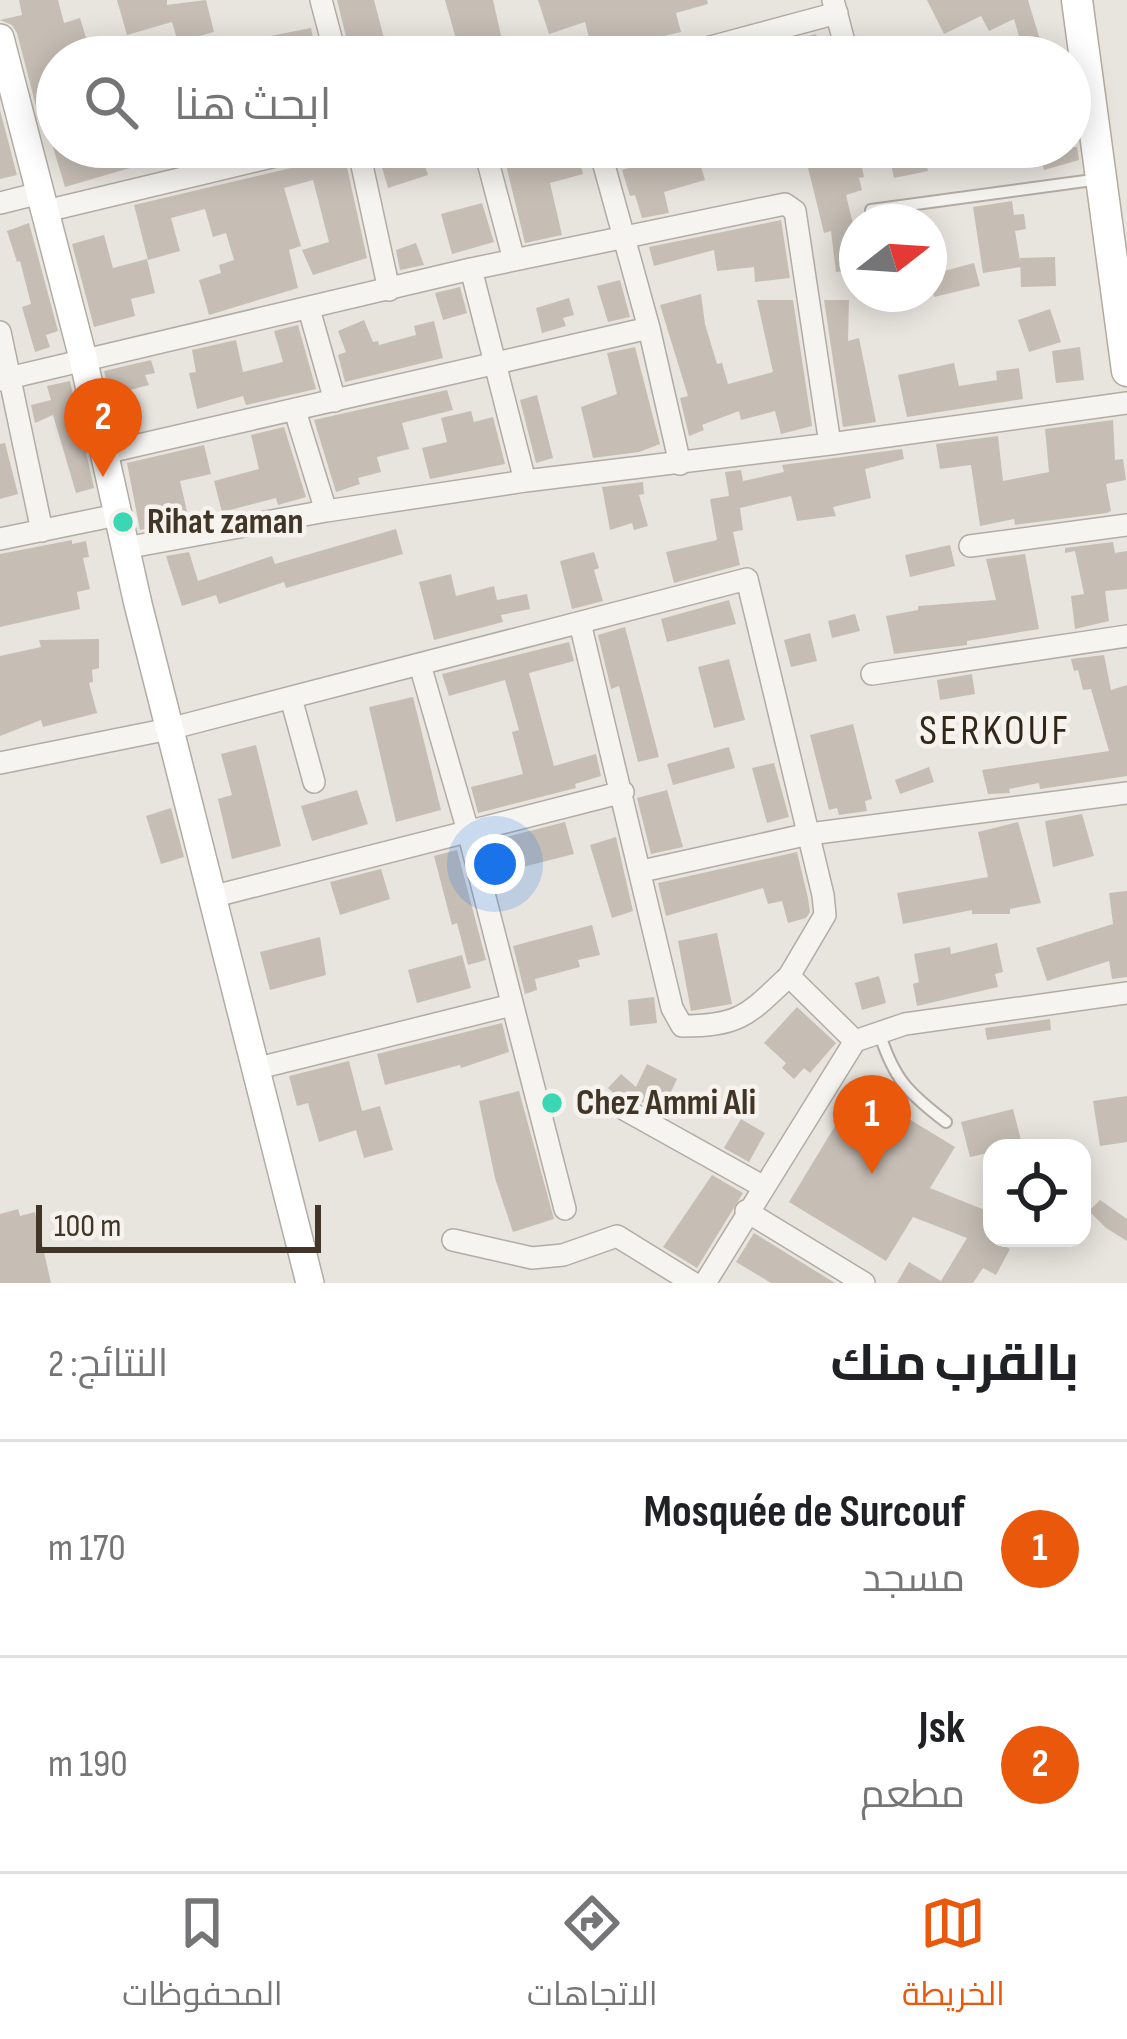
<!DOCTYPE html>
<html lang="ar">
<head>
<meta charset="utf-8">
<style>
	body { margin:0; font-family:"Sofia Sans Condensed",Cairo,sans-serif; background:#f6f6f6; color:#202124; direction:rtl }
	.controls { position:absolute; right:36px; bottom:36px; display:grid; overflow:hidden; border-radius:24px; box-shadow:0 6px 30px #0003 }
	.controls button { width:108px; height:108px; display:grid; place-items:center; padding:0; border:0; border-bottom:3px solid #e0e0e0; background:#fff; color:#202124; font:60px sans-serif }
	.compass { position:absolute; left:839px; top:204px; width:108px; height:108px; border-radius:50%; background:#fff; box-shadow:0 6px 30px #0003; rotate:73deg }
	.scale { position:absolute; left:36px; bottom:30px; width:285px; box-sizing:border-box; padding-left:12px; border:6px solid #403526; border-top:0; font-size:33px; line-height:42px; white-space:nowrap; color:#403526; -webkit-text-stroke:9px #f6f2ed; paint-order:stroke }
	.you { position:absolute; left:495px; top:864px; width:42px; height:42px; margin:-30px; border:9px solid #fff; border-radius:50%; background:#1a73e8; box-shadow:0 0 0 18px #1a73e833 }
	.badge { display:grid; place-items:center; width:78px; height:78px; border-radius:50%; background:#ea580c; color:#fff; font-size:39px; font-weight:700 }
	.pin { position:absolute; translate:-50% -99px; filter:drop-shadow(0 3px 6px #0008) }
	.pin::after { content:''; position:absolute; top:63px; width:42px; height:36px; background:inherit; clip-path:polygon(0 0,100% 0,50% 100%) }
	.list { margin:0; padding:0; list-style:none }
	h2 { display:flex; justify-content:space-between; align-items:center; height:156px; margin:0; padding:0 48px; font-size:51px }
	h2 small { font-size:39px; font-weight:400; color:#757577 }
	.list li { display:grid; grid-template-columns:78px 1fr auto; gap:36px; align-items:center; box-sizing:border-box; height:216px; padding:0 48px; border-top:3px solid #e0e0e0 }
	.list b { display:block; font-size:45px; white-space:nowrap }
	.list p { margin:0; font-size:39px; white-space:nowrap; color:#757577 }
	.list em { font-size:39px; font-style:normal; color:#757577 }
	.icon { flex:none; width:66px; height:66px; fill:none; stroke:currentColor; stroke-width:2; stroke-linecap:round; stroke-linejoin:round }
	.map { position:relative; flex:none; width:1127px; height:1283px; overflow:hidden; direction:ltr }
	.search { position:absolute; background:#fff; box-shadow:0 6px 30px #0003; left:36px; right:36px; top:36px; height:132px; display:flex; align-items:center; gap:30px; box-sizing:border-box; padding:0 42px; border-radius:66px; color:#757577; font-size:45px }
	.sheet { height:588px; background:#fff }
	nav { display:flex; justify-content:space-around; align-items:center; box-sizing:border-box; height:168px; border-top:3px solid #e0e0e0; background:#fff; font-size:33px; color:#757577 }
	nav a { display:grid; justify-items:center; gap:6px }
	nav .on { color:#ea580c }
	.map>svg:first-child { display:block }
	.building { fill:#c6beb5 }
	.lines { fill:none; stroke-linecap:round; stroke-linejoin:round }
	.service-casing { stroke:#b2aca3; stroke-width:14 }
	.minor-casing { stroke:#b2aca3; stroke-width:24 }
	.secondary-casing { stroke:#b2aca3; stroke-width:30 }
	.primary-casing { stroke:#b5aa9c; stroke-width:33 }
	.service { stroke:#f6f4f1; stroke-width:10 }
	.minor { stroke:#f6f4f1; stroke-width:21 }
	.secondary { stroke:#fff; stroke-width:27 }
	.primary { stroke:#fff; stroke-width:30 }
	.poi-dot { fill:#3ad7b5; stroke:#f6f2ed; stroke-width:4.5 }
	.labels { text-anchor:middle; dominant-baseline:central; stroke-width:9; stroke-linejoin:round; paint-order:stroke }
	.poi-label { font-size:36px; font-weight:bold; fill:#403526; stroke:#f6f2ed; text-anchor:start }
	.quarter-label { font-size:42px; letter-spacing:3px; fill:#312718; stroke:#f6f2ed }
</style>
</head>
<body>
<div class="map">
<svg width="1127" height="1283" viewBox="0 0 1127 1283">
	<rect width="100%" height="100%" fill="#e8e4de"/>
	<!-- building -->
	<path class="building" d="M 19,0 L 58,0 L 64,23 L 80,18 L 92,57 L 57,57 L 57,125 L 42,129 L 17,33 L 12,25 L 0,20 L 22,15 Z
		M 117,0 L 167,0 L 167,5 L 206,0 L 214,32 L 178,42 L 172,22 L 127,35 Z
		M 337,0 L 374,0 L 389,57 L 351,57 Z
		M 445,0 L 493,0 L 506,57 L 461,57 Z
		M 538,0 L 707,0 L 708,4 L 676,13 L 681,32 L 593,53 L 585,22 L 549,34 Z
		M 927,0 L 1028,0 L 1044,53 L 1025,57 L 1014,19 L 989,31 L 981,16 L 944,34 Z
		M 311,28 L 317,57 L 259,57 L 255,39 Z
		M 816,34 L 823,57 L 747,57 L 767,47 Z
		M 0,110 L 17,175 L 0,179 Z
		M 53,147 L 187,147 L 188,151 L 65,187 Z
		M 376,147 L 419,147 L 428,175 L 388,188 Z
		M 567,147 L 576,147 L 583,174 L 550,183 L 562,235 L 525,243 L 505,161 Z
		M 662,147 L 695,147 L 705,180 L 664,192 L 669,213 L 642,218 L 635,195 L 630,196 L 622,170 L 665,157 Z
		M 803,147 L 833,147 L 838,161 L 859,155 L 864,177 L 859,178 L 862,190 L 846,195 L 857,241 L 857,269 L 836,272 L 831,231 L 824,233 Z
		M 887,147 L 923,147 L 928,171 L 894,178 Z
		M 1038,147 L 1077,147 L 1079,160 L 1044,170 Z
		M 343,149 L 367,258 L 313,275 L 302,250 L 329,242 L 313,180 L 284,188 L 301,246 L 289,250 L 298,288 L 209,315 L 199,280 L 221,273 L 219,265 L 234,260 L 226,233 L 213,237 L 205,209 L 171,218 L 180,251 L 148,260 L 134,205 L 316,162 Z
		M 1012,201 L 1014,215 L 1024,214 L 1026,229 L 1015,231 L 1021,267 L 983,273 L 973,207 Z
		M 482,203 L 494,242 L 452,254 L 441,214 Z
		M 781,220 L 790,278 L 755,282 L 754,267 L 717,271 L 714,250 L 654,266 L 649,247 Z
		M 29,223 L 58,331 L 46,335 L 50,347 L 35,352 L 22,307 L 31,304 L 20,261 L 17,262 L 7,231 Z
		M 104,235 L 113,268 L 147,259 L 155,293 L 131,299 L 135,316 L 94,327 L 72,244 Z
		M 416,243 L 424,265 L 400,270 L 396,250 Z
		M 1055,257 L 1056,286 L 1021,287 L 1020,258 Z
		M 974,263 L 980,286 L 934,297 L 929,275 Z
		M 620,280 L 630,317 L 608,322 L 597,286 Z
		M 460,287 L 467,313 L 443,320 L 435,293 Z
		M 701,294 L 705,324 L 717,364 L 722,363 L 728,384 L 773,372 L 757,300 L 793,300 L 812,426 L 781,434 L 775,411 L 741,420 L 739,411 L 702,425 L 704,430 L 689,436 L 680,398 L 688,396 L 660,305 Z
		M 569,298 L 574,315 L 563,318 L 566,326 L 542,333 L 536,308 Z
		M 824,300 L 849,300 L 848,341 L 859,338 L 876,422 L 843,427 Z
		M 1050,309 L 1061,342 L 1029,352 L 1018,320 Z
		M 364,320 L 373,342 L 378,341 L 379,345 L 416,335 L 414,326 L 434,321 L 443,358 L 345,382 L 338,355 L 346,352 L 338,331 Z
		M 298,325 L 316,389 L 246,405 L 243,396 L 197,409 L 189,373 L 196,372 L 192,350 L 236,340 L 243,372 L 283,362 L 274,331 Z
		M 635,347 L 660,444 L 639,452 L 593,458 L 581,407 L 617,394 L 607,353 Z
		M 1080,347 L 1084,380 L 1056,383 L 1052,351 Z
		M 151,360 L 155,373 L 145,375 L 149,385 L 110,395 L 104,371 Z
		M 954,363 L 959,386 L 997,380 L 996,371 L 1019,368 L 1023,399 L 907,417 L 898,375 Z
		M 70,381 L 94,488 L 76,493 L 53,415 L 35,423 L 31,405 L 51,400 L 47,386 Z
		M 447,390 L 453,410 L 402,423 L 409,449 L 377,457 L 381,472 L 358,478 L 360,484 L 336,492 L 314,420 Z
		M 537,395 L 553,458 L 536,463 L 520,400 Z
		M 471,411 L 474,422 L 493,417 L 505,464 L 430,479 L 422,448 L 447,442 L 441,418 Z
		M 1113,420 L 1115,460 L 1123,459 L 1126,480 L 1106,484 L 1111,511 L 1107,513 L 1015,525 L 1014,519 L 980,526 L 971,465 L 940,469 L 936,444 L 998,436 L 1003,481 L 1049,472 L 1045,429 Z
		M 284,427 L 306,497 L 278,505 L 276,498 L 222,512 L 214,481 L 259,469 L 251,435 Z
		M 5,443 L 18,494 L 0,499 L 0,444 Z
		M 204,445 L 211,474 L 180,481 L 189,520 L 140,530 L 127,463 Z
		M 902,449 L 904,459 L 865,469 L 871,498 L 833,507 L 836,516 L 797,521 L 791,496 L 740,508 L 743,530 L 733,532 L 740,565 L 674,583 L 666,552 L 717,540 L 710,499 L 729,496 L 725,472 L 741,470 L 743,481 L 784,472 L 782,465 Z
		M 643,482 L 644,494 L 639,495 L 648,526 L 634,530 L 632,523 L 610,530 L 602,487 Z
		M 396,529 L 403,554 L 286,588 L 284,582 L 219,604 L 216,595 L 182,606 L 166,556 L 189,552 L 198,581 L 272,556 L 275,564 Z
		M 72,540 L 72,544 L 86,541 L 89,557 L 83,558 L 90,589 L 77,592 L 80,609 L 0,627 L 0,554 Z
		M 1113,542 L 1115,553 L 1127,551 L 1127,589 L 1105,591 L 1109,621 L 1075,629 L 1071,596 L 1084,594 L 1075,551 L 1065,553 L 1065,548 Z
		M 950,545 L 955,566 L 910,577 L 905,555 Z
		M 594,552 L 599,568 L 594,570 L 603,601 L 572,609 L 560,561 Z
		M 1025,554 L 1039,629 L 967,641 L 967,645 L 894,654 L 886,616 L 918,610 L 918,606 L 996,600 L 986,559 Z
		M 451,574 L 456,596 L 494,586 L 497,600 L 527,594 L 530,609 L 501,615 L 503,622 L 434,640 L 419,582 Z
		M 729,600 L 736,624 L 667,642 L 661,619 Z
		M 855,614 L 860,631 L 832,638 L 828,621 Z
		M 625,627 L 659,757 L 638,762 L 619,686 L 611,689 L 598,635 Z
		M 810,633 L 817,661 L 791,667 L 784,640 Z
		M 99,639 L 99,668 L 92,670 L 93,682 L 89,683 L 97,713 L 43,727 L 41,720 L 0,736 L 0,656 L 41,647 L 39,640 Z
		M 569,642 L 574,661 L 529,673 L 554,766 L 596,754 L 601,776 L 575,784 L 576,788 L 478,813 L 471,787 L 523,774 L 512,732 L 519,730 L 505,680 L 449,696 L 442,674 Z
		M 1104,655 L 1111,690 L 1127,685 L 1127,776 L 1040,789 L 1039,783 L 1009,789 L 1010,793 L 988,794 L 982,770 L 1109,751 L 1091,689 L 1083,690 L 1078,670 L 1074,671 L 1071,659 Z
		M 729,659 L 745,720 L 714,728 L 698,667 Z
		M 972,674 L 975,694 L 940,700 L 937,680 Z
		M 413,697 L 441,810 L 396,822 L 369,707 Z
		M 853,724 L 872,799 L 865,801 L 867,811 L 839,815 L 837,808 L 829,810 L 810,735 Z
		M 256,745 L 281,846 L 232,859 L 218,799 L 232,795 L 221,754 Z
		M 729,747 L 735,768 L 673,785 L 667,764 Z
		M 774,763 L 789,817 L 767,823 L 752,768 Z
		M 929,767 L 934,782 L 900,794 L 895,780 Z
		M 357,790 L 368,824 L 312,841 L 301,806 Z
		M 667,790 L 683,847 L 651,854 L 637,798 Z
		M 171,808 L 184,857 L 161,864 L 146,816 Z
		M 1082,814 L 1094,856 L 1053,867 L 1045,821 Z
		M 565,822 L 574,854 L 495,874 L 486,842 Z
		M 1018,822 L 1041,903 L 1010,909 L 1010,914 L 972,914 L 972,910 L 903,924 L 897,893 L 988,877 L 978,832 Z
		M 616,837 L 633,911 L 612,918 L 590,845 Z
		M 457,850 L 486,960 L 468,965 L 457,923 L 452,925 L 434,856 Z
		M 797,852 L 808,898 L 810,912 L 806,918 L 788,923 L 782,901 L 768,904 L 763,888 L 666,916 L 658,883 Z
		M 381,869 L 390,899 L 340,915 L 330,882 Z
		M 1127,891 L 1127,977 L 1112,979 L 1109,961 L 1047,981 L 1036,948 L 1113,924 L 1109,893 Z
		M 592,925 L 600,955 L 578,960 L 580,967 L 535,979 L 537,990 L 525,994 L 513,946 Z
		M 717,933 L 732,1004 L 691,1011 L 678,941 Z
		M 320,937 L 326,975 L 270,990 L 260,952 Z
		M 997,943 L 1003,972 L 995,974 L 998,987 L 917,1006 L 913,984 L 919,982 L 914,954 L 950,947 L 951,954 Z
		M 462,955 L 471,988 L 417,1003 L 408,970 Z
		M 879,976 L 886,1003 L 862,1010 L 855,983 Z
		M 654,997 L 657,1023 L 630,1026 L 628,1000 Z
		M 797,1007 L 836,1043 L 810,1073 L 804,1068 L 794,1079 L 782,1068 L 786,1063 L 764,1043 Z
		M 1050,1019 L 1051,1030 L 987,1040 L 985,1028 Z
		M 502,1023 L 509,1052 L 461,1068 L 460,1065 L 385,1085 L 377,1054 Z
		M 349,1061 L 362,1111 L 380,1106 L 393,1150 L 364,1158 L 356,1130 L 319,1142 L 308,1103 L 297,1106 L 289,1076 Z
		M 647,1064 L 677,1079 L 661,1113 L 631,1096 L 617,1096 L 608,1088 L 621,1074 L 636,1087 Z
		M 858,1088 L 955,1147 L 930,1188 L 992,1213 L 992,1238 L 1003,1238 L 1000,1244 L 1010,1249 L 996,1275 L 983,1268 L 973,1283 L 897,1283 L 909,1262 L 941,1281 L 967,1238 L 913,1217 L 886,1261 L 789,1202 Z
		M 519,1091 L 554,1219 L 513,1232 L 495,1178 L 479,1101 Z
		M 1127,1096 L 1127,1142 L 1100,1146 L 1093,1101 Z
		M 1013,1109 L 1022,1144 L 992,1148 L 992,1152 L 970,1157 L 961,1122 Z
		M 741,1119 L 765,1133 L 749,1162 L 724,1148 Z
		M 712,1175 L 743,1193 L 697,1268 L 663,1247 Z
		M 1100,1200 L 1127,1219 L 1127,1241 L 1106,1228 L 1089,1211 Z
		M 18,1209 L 20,1216 L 35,1212 L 51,1283 L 0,1283 L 0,1214 Z
		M 754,1233 L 835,1283 L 771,1283 L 736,1262 Z"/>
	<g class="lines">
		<defs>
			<path id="service" d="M 871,210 L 1100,179
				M 879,1032 C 894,1079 907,1092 946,1122"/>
			<path id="minor" d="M 321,0 L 336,57
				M 833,0 L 848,57
				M 673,57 L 837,13
				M 358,147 L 389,290
				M 484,147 L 514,260
				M 599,147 L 649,328 L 680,464
				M 0,203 L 40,193
				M 46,211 L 313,147
				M 471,269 L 525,481
				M 309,309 L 335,401
				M 0,332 L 42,531
				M 0,380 L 471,269 L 785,204 L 795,211 L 830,444
				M 295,411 L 326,511
				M 104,453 L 649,328
				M 0,539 L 117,515
				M 970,546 L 1127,525
				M 125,548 L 326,511 L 525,481 L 830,444 L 1127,403
				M 580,623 L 672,1008 L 682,1026 C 740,1026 748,1015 789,976
				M 420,665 L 468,831 L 565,1209
				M 872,674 L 1127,636
				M 291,698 L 314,782
				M 0,763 L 169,729 L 747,579 L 823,895 L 825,915 L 789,976 L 855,1041
				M 642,871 L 809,834 L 1127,793
				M 211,897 L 623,792
				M 254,1069 L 512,1005
				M 624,1109 L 762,1186
				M 746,1211 L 864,1283
				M 453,1240 L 532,1258 L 563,1255 L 617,1236 L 693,1283
				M 705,1283 L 855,1041 L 905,1024 L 1127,993"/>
			<path id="secondary" d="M 0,38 L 83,358 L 138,604 L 310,1283"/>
			<path id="primary" d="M 1077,0 L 1127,371"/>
		</defs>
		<!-- service casing -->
		<use href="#service" class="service-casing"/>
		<!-- minor casing -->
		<use href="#minor" class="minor-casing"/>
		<!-- secondary casing -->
		<use href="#secondary" class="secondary-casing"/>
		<!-- primary casing -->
		<use href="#primary" class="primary-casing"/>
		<!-- service -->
		<use href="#service" class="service"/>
		<!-- minor -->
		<use href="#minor" class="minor"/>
		<!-- secondary -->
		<use href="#secondary" class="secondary"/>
		<!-- primary -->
		<use href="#primary" class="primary"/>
	</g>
	<!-- markers -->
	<g class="poi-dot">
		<circle cx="123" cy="522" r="12"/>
		<circle cx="552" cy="1103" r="12"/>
	</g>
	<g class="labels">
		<!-- poi labels -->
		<g class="poi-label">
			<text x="147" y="522">Rihat zaman</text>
			<text x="576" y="1103">Chez Ammi Ali</text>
		</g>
		<!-- quarter labels -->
		<g class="quarter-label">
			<text x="995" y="731">SERKOUF</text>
		</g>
	</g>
</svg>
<div class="controls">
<button><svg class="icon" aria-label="locate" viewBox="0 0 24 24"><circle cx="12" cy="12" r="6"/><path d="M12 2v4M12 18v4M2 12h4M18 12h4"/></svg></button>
</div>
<svg class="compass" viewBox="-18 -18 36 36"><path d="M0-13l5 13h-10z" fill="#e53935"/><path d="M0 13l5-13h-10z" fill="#757577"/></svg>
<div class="scale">100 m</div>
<div class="you"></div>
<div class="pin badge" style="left:872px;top:1174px">1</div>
<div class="pin badge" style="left:103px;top:477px">2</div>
<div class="search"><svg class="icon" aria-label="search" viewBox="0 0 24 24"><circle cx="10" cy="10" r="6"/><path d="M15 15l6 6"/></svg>ابحث هنا</div>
</div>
<section class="sheet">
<h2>بالقرب منك<small>النتائج: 2</small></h2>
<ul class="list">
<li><span class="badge">1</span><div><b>Mosquée de Surcouf</b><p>مسجد</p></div><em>170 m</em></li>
<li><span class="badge">2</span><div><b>Jsk</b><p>مطعم</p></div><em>190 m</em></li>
</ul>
</section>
<nav>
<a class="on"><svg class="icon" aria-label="map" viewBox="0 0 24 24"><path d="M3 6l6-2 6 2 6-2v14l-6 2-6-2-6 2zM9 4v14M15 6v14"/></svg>الخريطة</a>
<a><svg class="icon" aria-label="directions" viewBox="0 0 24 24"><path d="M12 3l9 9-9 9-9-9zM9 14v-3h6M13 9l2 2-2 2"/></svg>الاتجاهات</a>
<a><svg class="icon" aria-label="saved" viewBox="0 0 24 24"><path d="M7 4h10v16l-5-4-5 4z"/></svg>المحفوظات</a>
</nav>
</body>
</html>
